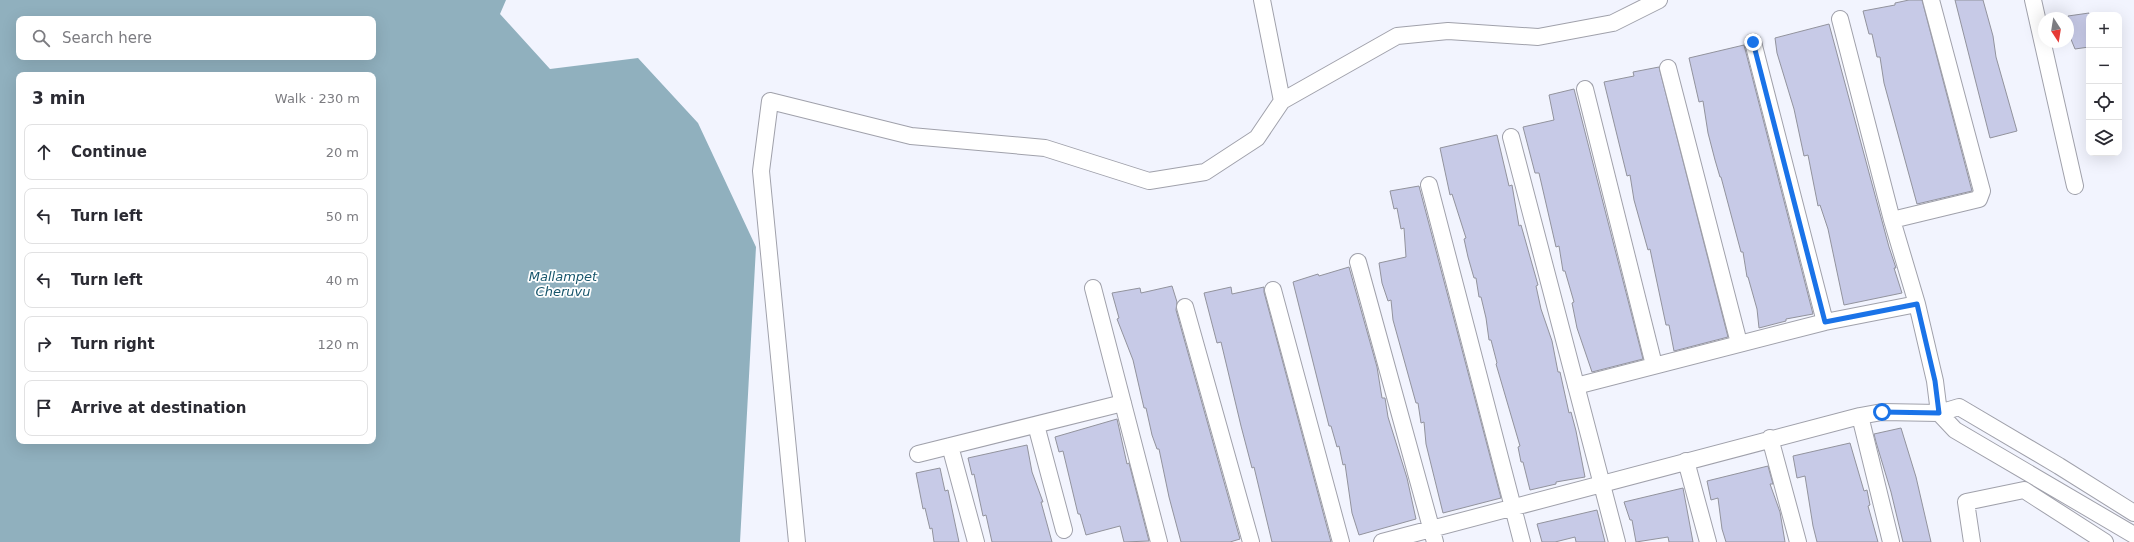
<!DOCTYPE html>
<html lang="en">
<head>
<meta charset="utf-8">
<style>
	body { margin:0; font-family:"DejaVu Sans",sans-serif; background:#f2f2f3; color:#2b2b33 }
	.controls { position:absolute; right:12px; top:12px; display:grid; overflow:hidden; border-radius:8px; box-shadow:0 4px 16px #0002 }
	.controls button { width:36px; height:36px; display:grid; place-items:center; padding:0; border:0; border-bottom:1px solid #e1e1e2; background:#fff; color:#2b2b33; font:20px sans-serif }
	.compass { position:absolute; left:2038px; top:12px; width:36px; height:36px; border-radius:50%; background:#fff; box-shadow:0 4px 16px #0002; rotate:168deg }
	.stop { position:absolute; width:12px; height:12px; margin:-9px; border:3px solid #1a73e8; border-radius:50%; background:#fff }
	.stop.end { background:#1a73e8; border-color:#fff; box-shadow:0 1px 4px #0008 }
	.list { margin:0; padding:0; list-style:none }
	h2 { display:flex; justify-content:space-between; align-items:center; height:52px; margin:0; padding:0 16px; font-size:17px }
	h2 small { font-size:13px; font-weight:400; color:#7c7c81 }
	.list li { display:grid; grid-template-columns:26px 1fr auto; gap:12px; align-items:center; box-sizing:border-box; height:56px; margin:0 8px 8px; padding:0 8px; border:1px solid #e1e1e2; border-radius:8px }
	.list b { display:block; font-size:15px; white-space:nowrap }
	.list em { font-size:13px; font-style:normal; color:#7c7c81 }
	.icon { flex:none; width:22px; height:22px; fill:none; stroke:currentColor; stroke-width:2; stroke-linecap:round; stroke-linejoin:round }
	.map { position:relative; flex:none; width:2134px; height:542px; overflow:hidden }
	.search { position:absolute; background:#fff; box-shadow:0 4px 16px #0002; left:16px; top:16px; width:360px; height:44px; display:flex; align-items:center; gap:10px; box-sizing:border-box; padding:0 14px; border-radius:8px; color:#7c7c81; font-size:15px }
	.panel { position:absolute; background:#fff; box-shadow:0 4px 16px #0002; left:16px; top:72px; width:360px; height:372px; border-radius:8px }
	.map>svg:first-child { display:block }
	.water { fill:#90b0be; fill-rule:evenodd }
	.building { fill:#c7cae7; stroke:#92939d }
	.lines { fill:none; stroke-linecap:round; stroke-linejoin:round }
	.minor-casing { stroke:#a0a1ab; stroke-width:18 }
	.minor { stroke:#fff; stroke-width:16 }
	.route { stroke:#1a73e8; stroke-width:5 }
	.labels { text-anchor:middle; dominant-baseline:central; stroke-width:3.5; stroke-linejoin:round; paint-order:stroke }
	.water-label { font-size:13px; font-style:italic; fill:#17566c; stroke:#fff }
</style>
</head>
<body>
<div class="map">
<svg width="2134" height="542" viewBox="0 0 2134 542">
	<rect width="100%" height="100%" fill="#f2f4fe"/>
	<!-- water -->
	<path class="water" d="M 0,0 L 506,0 L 500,14 L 550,69 L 638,58 L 698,123 L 756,247 L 740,542 L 0,542 ZM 19,19 L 373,19 L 373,57 L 19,57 ZM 19,75 L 373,75 L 373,441 L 19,441 Z"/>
	<!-- building -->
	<path class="building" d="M 1909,0 L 1922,0 L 1972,191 L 1917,204 L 1884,83 L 1880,57 L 1877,57 L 1872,34 L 1869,34 L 1863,11 L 1895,5 L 1895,3 Z
		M 1955,0 L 1983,0 L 1993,36 L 1996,57 L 2017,131 L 1990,138 Z
		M 2089,13 L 2089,47 L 2075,49 L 2068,32 L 2068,16 Z
		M 1829,24 L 1889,247 L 1896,268 L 1894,268 L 1902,293 L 1844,305 L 1828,229 L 1820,205 L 1818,206 L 1808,155 L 1804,156 L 1794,109 L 1777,53 L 1775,38 Z
		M 1744,45 L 1813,314 L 1786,319 L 1786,321 L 1759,328 L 1757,309 L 1748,277 L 1747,277 L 1743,252 L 1741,252 L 1721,177 L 1720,177 L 1715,160 L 1708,133 L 1703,101 L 1699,102 L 1689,58 Z
		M 1659,67 L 1728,337 L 1674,351 L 1669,325 L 1666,325 L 1650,249 L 1648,250 L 1634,200 L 1630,175 L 1627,176 L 1604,82 L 1634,76 L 1633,72 Z
		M 1574,89 L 1643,359 L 1592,372 L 1577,328 L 1572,303 L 1574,302 L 1565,271 L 1563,271 L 1559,246 L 1556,247 L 1539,173 L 1535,173 L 1523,127 L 1554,120 L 1549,95 Z
		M 1497,135 L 1509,186 L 1512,185 L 1519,226 L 1521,225 L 1538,285 L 1536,286 L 1541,309 L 1552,341 L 1558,372 L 1560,372 L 1569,413 L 1571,412 L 1576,431 L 1585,477 L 1556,482 L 1556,484 L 1530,490 L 1523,462 L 1521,462 L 1518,447 L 1520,446 L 1496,364 L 1497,363 L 1491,340 L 1489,340 L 1486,318 L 1481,297 L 1479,297 L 1476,278 L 1474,278 L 1468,257 L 1464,239 L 1466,238 L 1452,194 L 1450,195 L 1440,148 Z
		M 1419,186 L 1501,498 L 1443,513 L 1426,444 L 1424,422 L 1421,423 L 1418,403 L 1416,403 L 1393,320 L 1391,300 L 1388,301 L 1382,283 L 1379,263 L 1406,257 L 1404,228 L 1401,229 L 1397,208 L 1394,209 L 1390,191 Z
		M 1349,267 L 1377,367 L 1382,398 L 1385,398 L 1388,417 L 1407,478 L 1416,519 L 1359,535 L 1352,513 L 1345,464 L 1343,465 L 1339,446 L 1337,447 L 1331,426 L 1329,426 L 1293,282 L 1318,274 L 1319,276 Z
		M 1172,286 L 1177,302 L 1176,310 L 1240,539 L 1230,542 L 1181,542 L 1169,497 L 1159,449 L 1157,449 L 1152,435 L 1146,408 L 1144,408 L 1133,360 L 1117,319 L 1119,318 L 1112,293 L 1140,288 L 1141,293 Z
		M 1231,287 L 1232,294 L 1264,287 L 1264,292 L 1331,542 L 1272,542 L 1254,467 L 1252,468 L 1241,426 L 1221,342 L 1217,343 L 1204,293 Z
		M 1117,419 L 1127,464 L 1129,463 L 1149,541 L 1124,542 L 1120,526 L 1086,535 L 1080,514 L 1078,514 L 1063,451 L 1059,452 L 1055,437 Z
		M 1901,428 L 1916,477 L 1931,542 L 1903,542 L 1891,492 L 1876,442 L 1874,434 Z
		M 1850,443 L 1864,491 L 1867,490 L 1870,505 L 1868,506 L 1878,542 L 1817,542 L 1813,526 L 1805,476 L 1797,478 L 1793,456 Z
		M 1027,445 L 1032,472 L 1043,502 L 1041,502 L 1052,542 L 992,542 L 986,515 L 983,516 L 974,474 L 972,475 L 968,458 Z
		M 1768,466 L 1773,484 L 1770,484 L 1780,512 L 1785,542 L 1726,542 L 1722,529 L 1718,498 L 1711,500 L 1707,481 Z
		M 940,468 L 945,491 L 948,490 L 959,542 L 934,542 L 932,528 L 930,529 L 925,508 L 923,509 L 916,473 Z
		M 1683,488 L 1693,542 L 1669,542 L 1668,537 L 1636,542 L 1632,520 L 1630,520 L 1624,502 Z
		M 1597,510 L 1605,542 L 1576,542 L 1575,537 L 1555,542 L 1542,542 L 1537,524 Z"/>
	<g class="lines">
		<defs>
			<path id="minor" d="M 1262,0 L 1282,101
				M 2033,0 L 2075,186
				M 1840,19 L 1892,220 L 1917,304 L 1935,381 L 1939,413 L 1955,430 L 2134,535
				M 1753,42 L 1825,322
				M 1668,68 L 1739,343
				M 1585,89 L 1654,365
				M 1511,137 L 1617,542
				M 1429,185 L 1522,542
				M 1892,220 L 1979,199 L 1982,191 L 1931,0
				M 1358,262 L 1435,542
				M 1093,288 L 1159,542
				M 1273,290 L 1341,542
				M 1185,307 L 1251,542
				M 1576,386 L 1825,322 L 1917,304
				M 1860,416 L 1891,542
				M 1036,425 L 1064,530
				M 1770,438 L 1798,542
				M 950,446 L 976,542
				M 918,454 L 1123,403
				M 1686,461 L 1708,542
				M 797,542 L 761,171 L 770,101 L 911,136 L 1045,148 L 1149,181 L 1205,172 L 1257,138 L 1282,101 L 1397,36 L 1448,31 L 1538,37 L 1613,23 L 1659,0
				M 1382,542 L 1860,416 L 1882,412 L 1939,413 L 1959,407 L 2059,466 L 2134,513
				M 1972,542 L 1966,502 L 2024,490 L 2105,542"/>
		</defs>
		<!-- minor casing -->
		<use href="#minor" class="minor-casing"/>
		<!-- minor -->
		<use href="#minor" class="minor"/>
	</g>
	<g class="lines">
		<!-- route -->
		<path class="route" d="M 1753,42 L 1825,322 L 1917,304 L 1935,381 L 1939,413 L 1882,412"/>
	</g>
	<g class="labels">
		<!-- water labels -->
		<g class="water-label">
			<text x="563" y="276">Mallampet<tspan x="563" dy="15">Cheruvu</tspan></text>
		</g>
	</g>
</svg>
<div class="controls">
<button>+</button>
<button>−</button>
<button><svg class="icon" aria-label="locate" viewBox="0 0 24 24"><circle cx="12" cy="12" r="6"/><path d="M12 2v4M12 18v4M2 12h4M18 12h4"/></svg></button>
<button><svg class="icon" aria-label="layers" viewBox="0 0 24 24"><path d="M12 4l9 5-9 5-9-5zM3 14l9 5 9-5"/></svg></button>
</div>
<svg class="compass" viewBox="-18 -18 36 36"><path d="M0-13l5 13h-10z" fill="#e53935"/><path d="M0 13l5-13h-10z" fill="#7c7c81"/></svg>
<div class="stop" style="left:1882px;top:412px"></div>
<div class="stop end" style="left:1753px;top:42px"></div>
<div class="search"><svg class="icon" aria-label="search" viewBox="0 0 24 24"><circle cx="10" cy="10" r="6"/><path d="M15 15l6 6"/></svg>Search here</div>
<section class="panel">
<h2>3 min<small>Walk · 230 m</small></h2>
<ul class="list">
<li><svg class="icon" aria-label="ahead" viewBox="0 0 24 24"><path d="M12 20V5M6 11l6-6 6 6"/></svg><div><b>Continue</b></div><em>20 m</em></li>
<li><svg class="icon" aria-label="left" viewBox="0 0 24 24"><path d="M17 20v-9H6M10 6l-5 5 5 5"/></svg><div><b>Turn left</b></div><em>50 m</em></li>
<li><svg class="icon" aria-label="left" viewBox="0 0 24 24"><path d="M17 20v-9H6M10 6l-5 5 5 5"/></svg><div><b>Turn left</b></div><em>40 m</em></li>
<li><svg class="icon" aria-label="right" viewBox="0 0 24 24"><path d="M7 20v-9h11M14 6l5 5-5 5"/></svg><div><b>Turn right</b></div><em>120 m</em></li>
<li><svg class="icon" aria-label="arrive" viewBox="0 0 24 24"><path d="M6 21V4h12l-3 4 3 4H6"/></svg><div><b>Arrive at destination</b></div></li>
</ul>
</section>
</div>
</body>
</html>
